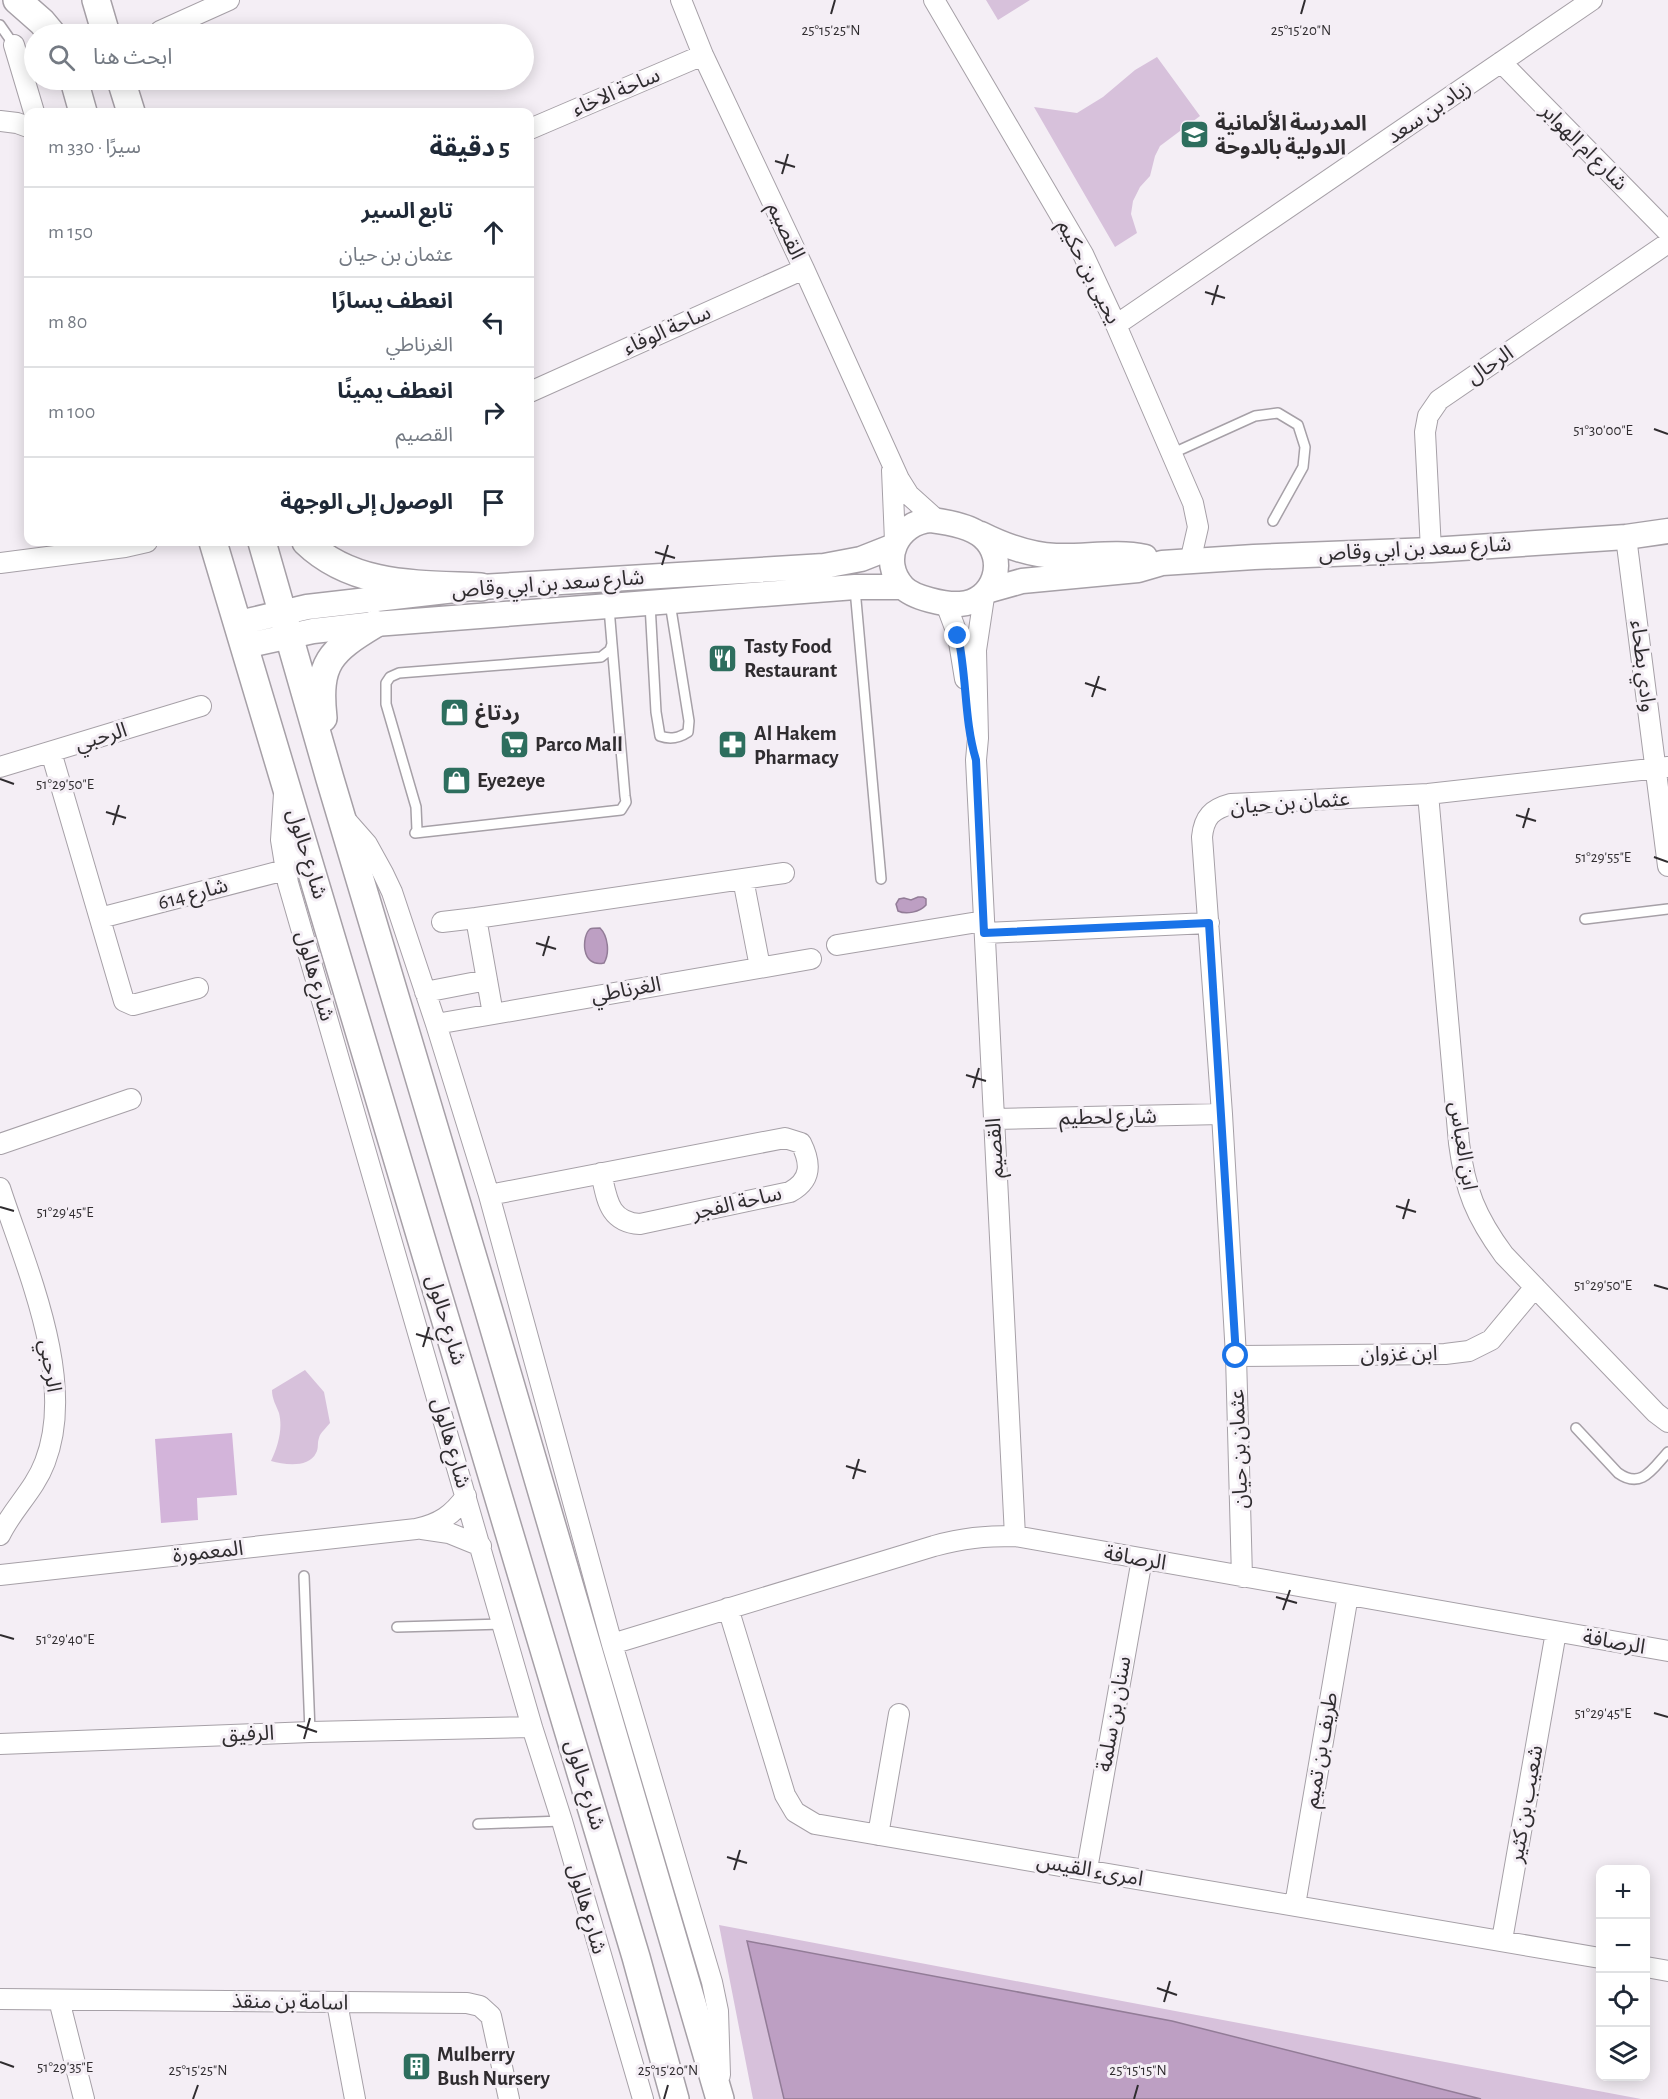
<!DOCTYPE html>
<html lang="ar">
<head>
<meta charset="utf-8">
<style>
	body { margin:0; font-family:"Alegreya Sans","Noto Sans Arabic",sans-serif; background:#f2f2f3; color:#1f2937; direction:rtl }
	.controls { position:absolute; right:18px; bottom:18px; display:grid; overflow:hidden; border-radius:12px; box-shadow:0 3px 15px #0003 }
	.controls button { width:54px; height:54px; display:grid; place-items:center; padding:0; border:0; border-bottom:2px solid #e0e1e3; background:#fff; color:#1f2937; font:30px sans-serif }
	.stop { position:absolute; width:18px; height:18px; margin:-14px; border:4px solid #1a73e8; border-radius:50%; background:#fff }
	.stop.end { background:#1a73e8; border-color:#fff; box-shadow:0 2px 6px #0008 }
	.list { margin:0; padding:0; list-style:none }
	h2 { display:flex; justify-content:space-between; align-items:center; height:78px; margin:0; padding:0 24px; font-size:26px }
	h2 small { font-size:20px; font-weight:400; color:#747a83 }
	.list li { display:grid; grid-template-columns:39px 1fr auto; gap:18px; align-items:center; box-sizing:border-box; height:90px; padding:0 24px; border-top:2px solid #e0e1e3 }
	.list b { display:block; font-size:22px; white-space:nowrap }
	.list p { margin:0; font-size:20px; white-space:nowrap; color:#747a83 }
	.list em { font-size:20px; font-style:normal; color:#747a83 }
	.icon { flex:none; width:33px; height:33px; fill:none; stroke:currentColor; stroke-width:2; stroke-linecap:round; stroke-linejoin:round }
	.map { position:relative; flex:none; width:1668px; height:2099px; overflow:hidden; direction:ltr }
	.search { position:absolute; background:#fff; box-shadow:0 3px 15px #0003; left:24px; top:24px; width:510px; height:66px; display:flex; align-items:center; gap:15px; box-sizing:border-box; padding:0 21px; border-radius:33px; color:#747a83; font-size:22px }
	.panel { position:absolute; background:#fff; box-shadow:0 3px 15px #0003; left:24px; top:108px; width:510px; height:438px; border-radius:12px; direction:rtl }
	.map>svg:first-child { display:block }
	.green { fill:#d7c1db }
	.forest { fill:#d3b4da }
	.water { fill:#bd9fc3; stroke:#927c97; stroke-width:1.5 }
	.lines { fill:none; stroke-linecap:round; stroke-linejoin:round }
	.service-casing { stroke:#a6a0a7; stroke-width:12 }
	.minor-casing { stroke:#a6a0a7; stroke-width:22 }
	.tertiary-casing { stroke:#a6a0a7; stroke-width:27 }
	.secondary-casing { stroke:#a6a0a7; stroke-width:30 }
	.service { stroke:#fff; stroke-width:9 }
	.minor { stroke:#fff; stroke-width:20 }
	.tertiary { stroke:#fff; stroke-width:24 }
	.secondary { stroke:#fff; stroke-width:27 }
	.route { stroke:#1a73e8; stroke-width:8 }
	.ticks { fill:none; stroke:#2f2c2f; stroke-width:2 }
	.labels { text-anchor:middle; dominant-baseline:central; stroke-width:6; stroke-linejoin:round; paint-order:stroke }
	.street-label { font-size:21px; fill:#2f2c2f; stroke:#f4eef5 }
	.poi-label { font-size:21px; font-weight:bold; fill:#2f2c2f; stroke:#f4eef5; text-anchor:start }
	.ticks-label { font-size:15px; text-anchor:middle; fill:#2f2c2f; stroke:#f4eef5; stroke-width:6; stroke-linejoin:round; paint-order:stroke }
</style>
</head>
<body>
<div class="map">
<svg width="1668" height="2099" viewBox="0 0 1668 2099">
	<rect width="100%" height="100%" fill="#f4eef5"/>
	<!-- green -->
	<path class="green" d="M 986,0 L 1030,0 L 998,20 Z
		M 1157,57 L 1200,116 L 1160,146 L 1155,156 L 1150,176 L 1140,187 L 1133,201 L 1131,214 L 1137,233 L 1115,247 L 1034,107 L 1077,113 L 1103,97 L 1135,70 Z
		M 305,1370 L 324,1392 L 330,1423 C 327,1427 320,1433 319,1438 C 317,1443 319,1448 316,1453 C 309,1468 285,1465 271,1461 C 278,1446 283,1429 279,1413 C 276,1405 272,1399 272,1390 Z
		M 719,1925 L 1641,2099 L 753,2099 Z"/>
	<!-- forest -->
	<path class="forest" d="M 232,1433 L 237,1495 L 197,1498 L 198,1520 L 161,1523 L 155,1439 Z"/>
	<!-- water -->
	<path class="water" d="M 918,897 L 923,897 L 926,899 L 926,905 C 920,912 906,915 898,911 L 896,904 L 899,899 L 904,898 L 911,900 Z
		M 600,928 C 608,936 610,953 604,963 C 580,968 582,935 590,929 C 592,928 597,928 600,928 Z
		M 747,1941 L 1172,2021 L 1481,2099 L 784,2099 Z"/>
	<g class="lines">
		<defs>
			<path id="service" d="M 0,25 L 14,45
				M 1171,454 L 1255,416 L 1278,413 L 1298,425 L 1305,447 L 1303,467 L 1273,521
				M 855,589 L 881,879
				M 650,604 L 656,712 L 660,736 C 671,740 679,738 688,732 L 689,721 L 670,603
				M 609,608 L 612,644 L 610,650 L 601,657 L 399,673 L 390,677 L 386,683 L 386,704 L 416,807 L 417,830 L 415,833 L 621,810 L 626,802 L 625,796 L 612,644
				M 1585,919 L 1668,909
				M 1576,1428 L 1618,1473 C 1642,1490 1653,1468 1668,1452
				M 304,1576 L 310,1732
				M 397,1627 L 503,1624
				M 478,1824 L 562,1821"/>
			<path id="minor" d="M 681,0 L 703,55 L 804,269 L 899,479 L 909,495 L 938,521
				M 934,0 L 1083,254 L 1116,325 L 1193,503 L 1198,527 L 1190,562
				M 160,31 L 229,0
				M 14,45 L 34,112
				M 1501,62 L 1668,232
				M 0,121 L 17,123 L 28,127
				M 530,129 L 703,55
				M 1116,325 L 1592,0
				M 530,392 L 804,269
				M 892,470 L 895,541
				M 1626,537 L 1668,866
				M 1431,550 L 1425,432 L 1428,416 L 1439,400 L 1668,243
				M 0,563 L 125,547 L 147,542
				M 984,597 L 976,650 L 978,738 L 976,760 L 1015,1536
				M 946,604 L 958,636 L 965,679
				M 51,752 L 124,1001 L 133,1005 L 198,988
				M 0,767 L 201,706
				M 284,794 L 281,840 L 288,883 L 532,1727 L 562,1821 L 643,2099
				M 1428,794 L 1459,1143 C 1465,1190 1476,1217 1504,1255 L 1656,1413 L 1668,1422
				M 345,819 L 367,844 L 383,873 L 392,892 L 436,1024 L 489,1195 L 612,1644 L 712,1982 L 718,2011 L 720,2075
				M 743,879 L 760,967
				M 100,918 L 285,870
				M 442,922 L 476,918
				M 985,933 L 1209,923
				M 837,945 L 984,921
				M 425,992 L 487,980
				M 493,1014 L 476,918 L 784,873
				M 436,1024 L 811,959
				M 994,1119 L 1222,1114
				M 0,1144 L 131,1099
				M 0,1188 C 26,1268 77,1380 45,1462 C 34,1491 13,1508 0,1535
				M 489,1195 L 785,1138 L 801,1143 C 811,1163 812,1180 790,1192 L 640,1224 C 608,1222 607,1198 601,1173
				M 1236,1356 L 1445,1354 L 1469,1351 L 1491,1340 L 1535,1287
				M 422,1529 L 449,1533 L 481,1546
				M 0,1575 L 416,1529 C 439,1524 453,1515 466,1496
				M 1242,1577 L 1236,1356 L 1222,1114 L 1202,837 C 1204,817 1212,809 1231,804 L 1428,794 L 1668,767
				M 728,1608 L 785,1795 L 795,1812 L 815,1824 L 1600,1958
				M 612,1644 L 934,1546 C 963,1538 984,1536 1015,1536 L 1668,1651
				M 0,1744 L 310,1732 L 532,1727
				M 878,1835 L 899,1714
				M 1087,1869 L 1142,1559
				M 1295,1905 L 1348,1595
				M 1502,1940 L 1556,1632
				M 1646,1967 L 1668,1971
				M 0,1999 L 467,2003 L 480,2006 L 491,2016 L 509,2099
				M 59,2000 L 84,2099
				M 337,2003 L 355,2099"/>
			<path id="tertiary" d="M 931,520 C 947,522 971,526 983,537 C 1008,559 995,602 960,604 C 946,605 913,598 903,587 C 879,561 897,522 931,520 Z
				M 981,534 C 1005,546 1029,555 1056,556 C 1086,557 1117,551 1145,557
				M 990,590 L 1022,581 L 1138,570 L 1162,563 L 1254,557 L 1431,550 L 1626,537 L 1668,531
				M 239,623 L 307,607 L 481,587 L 824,566 L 861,559 L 894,546
				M 245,646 L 313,631 L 375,624 L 855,587 L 903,587"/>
			<path id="secondary" d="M 17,0 L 42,22 L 52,34
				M 96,0 L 106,34
				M 74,80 L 83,112
				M 121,80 L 131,112
				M 213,542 L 636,1957 L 675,2099
				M 262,542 L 330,779 L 488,1308 L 720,2099
				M 306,542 C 354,588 420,584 481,587
				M 323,718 C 317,663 330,651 375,624"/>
		</defs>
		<!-- service casing -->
		<use href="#service" class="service-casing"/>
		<!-- minor casing -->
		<use href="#minor" class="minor-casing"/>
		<!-- tertiary casing -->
		<use href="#tertiary" class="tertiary-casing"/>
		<!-- secondary casing -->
		<use href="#secondary" class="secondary-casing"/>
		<!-- service -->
		<use href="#service" class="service"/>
		<!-- minor -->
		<use href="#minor" class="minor"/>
		<!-- tertiary -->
		<use href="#tertiary" class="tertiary"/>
		<!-- secondary -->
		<use href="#secondary" class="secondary"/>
	</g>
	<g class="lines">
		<!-- route -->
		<path class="route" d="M 958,636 C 967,677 964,720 976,760 L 984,933 L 1209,923 L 1236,1356"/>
	</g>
	<!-- ticks -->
	<path class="ticks" d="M 831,14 L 835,0M 1301,14 L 1305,0M 775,161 L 795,167M 782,174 L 788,154M 1205,292 L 1225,298M 1212,305 L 1218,285M 1654,429 L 1668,434M 655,552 L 675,558M 662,565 L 668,545M 1085,683 L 1106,690M 1092,697 L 1099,676M 0,779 L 14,784M 106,812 L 126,818M 1516,815 L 1536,821M 113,825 L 119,805M 1523,828 L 1529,808M 1654,857 L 1668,862M 536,943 L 556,949M 543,956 L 549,936M 966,1075 L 986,1081M 973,1088 L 979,1068M 1396,1206 L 1416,1212M 0,1207 L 14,1211M 1403,1219 L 1409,1199M 1654,1285 L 1668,1289M 416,1334 L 436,1340M 423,1347 L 429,1327M 846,1466 L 866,1472M 853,1479 L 859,1459M 1276,1597 L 1297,1603M 1283,1610 L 1290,1590M 0,1635 L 14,1639M 1654,1713 L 1668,1717M 297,1725 L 317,1732M 304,1739 L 310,1718M 727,1857 L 747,1863M 734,1870 L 740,1850M 1157,1988 L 1177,1995M 1164,2002 L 1170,1981M 0,2062 L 14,2067M 193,2099 L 198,2085M 664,2099 L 668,2085M 1134,2099 L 1138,2085"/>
	<!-- icons -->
	<defs>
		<symbol id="school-square" viewBox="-11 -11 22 22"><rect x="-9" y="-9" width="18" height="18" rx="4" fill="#2d6e5e" stroke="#f4eef5"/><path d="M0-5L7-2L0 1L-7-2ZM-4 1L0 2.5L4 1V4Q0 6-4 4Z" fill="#fff"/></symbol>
		<symbol id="restaurant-square" viewBox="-11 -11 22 22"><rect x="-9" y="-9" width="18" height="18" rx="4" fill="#2d6e5e" stroke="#f4eef5"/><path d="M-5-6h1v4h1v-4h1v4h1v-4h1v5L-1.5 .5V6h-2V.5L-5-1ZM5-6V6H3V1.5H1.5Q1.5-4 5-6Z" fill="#fff"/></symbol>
		<symbol id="shop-square" viewBox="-11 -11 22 22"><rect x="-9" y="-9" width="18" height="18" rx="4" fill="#2d6e5e" stroke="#f4eef5"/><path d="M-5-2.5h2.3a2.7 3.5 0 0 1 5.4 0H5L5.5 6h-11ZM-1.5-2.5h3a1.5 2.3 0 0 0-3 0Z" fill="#fff"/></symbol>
		<symbol id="supermarket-square" viewBox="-11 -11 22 22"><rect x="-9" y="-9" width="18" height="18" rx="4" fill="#2d6e5e" stroke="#f4eef5"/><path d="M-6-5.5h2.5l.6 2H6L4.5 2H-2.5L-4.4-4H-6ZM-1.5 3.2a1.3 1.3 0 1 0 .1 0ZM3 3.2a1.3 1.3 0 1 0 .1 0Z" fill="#fff"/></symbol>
		<symbol id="pharmacy-square" viewBox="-11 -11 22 22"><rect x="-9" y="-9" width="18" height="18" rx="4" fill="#2d6e5e" stroke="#f4eef5"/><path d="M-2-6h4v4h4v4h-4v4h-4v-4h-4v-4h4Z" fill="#fff"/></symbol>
		<symbol id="building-square" viewBox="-11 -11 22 22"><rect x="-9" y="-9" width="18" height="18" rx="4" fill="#2d6e5e" stroke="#f4eef5"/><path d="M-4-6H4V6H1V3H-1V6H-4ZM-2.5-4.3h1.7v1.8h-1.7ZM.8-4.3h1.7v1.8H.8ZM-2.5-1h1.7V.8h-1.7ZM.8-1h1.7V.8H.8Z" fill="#fff"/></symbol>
	</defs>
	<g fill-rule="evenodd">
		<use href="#school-square" x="1178" y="118" width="33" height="33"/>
		<use href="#restaurant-square" x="706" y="642" width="33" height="33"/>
		<use href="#shop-square" x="438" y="696" width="33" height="33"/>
		<use href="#supermarket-square" x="498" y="728" width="33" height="33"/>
		<use href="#pharmacy-square" x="716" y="728" width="33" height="33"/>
		<use href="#shop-square" x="440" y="764" width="33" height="33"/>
		<use href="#building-square" x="400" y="2050" width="33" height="33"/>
	</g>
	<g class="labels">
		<!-- street labels -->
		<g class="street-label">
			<text transform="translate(616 92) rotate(-23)">ساحة الاخاء</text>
			<text transform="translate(1429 112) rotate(-34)">زياد بن سعد</text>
			<text transform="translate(1584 147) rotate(45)">شارع ام الهوابر</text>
			<text transform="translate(786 231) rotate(65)">القصيم</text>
			<text transform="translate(1089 272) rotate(63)">يحيى بن حكيم</text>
			<text transform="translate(667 330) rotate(-24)">ساحة الوفاء</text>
			<text transform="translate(1490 365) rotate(-34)">الرحال</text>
			<text transform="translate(1415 549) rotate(-3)">شارع سعد بن ابي وقاص</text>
			<text transform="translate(548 584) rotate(-4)">شارع سعد بن ابي وقاص</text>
			<text transform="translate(1643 666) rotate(83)">وادي بطحاء</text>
			<text transform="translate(101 737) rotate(-17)">الرحبي</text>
			<text transform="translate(1290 803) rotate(-4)">عثمان بن حيان</text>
			<text transform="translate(307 854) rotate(73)">شارع حالول</text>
			<text transform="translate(193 894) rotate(-15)">شارع 614</text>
			<text transform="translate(315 976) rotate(74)">شارع هالول</text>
			<text transform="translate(626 990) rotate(-10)">الغرناطي</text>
			<text transform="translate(1108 1117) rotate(-1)">شارع لحطيم</text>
			<text transform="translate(1463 1146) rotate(81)">ابن العباس</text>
			<text transform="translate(995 1148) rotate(-93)">القصيم</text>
			<text transform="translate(737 1203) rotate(-13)">ساحة الفجر</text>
			<text transform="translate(446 1320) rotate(73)">شارع حالول</text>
			<text transform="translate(1399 1354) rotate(-1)">ابن غزوان</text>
			<text transform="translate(50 1366) rotate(81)">الرحبي</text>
			<text transform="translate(451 1443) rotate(74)">شارع هالول</text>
			<text transform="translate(1239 1449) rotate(-92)">عثمان بن حيان</text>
			<text transform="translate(208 1552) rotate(-6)">المعمورة</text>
			<text transform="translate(1135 1558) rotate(10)">الرصافة</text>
			<text transform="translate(1614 1642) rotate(10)">الرصافة</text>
			<text transform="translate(1114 1714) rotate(-80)">سنان بن سلمة</text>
			<text transform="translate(248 1734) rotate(-2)">الرفيق</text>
			<text transform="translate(1321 1750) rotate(-80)">طريف بن تميم</text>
			<text transform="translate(585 1785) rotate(73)">شارع حالول</text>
			<text transform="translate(1526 1804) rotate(-80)">شعيب بن كثير</text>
			<text transform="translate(1090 1870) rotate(10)">امرىء القيس</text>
			<text transform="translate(587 1909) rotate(74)">شارع هالول</text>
			<text transform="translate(290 2002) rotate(1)">اسامة بن منقذ</text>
		</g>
		<!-- poi labels -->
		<g class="poi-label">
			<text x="1215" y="123">المدرسة الألمانية<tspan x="1215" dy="24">الدولية بالدوحة</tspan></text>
			<text x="744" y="646">Tasty Food<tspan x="744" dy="24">Restaurant</tspan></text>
			<text x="475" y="713">ردتاغ</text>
			<text x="754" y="733">Al Hakem<tspan x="754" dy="24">Pharmacy</tspan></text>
			<text x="535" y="744">Parco Mall</text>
			<text x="477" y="780">Eye2eye</text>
			<text x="437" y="2054">Mulberry<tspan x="437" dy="24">Bush Nursery</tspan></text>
		</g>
	</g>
	<g class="ticks-label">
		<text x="831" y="35">25°15'25"N</text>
		<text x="1301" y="35">25°15'20"N</text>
		<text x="1603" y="435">51°30'00"E</text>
		<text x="65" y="789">51°29'50"E</text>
		<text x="1603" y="862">51°29'55"E</text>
		<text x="65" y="1217">51°29'45"E</text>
		<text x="1603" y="1290">51°29'50"E</text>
		<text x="65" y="1644">51°29'40"E</text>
		<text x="1603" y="1718">51°29'45"E</text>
		<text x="65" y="2072">51°29'35"E</text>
		<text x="198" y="2075">25°15'25"N</text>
		<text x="668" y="2075">25°15'20"N</text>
		<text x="1138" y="2075">25°15'15"N</text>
	</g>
</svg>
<div class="controls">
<button>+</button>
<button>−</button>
<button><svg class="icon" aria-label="locate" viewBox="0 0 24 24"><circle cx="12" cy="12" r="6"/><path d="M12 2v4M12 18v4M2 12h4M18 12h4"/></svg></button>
<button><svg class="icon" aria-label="layers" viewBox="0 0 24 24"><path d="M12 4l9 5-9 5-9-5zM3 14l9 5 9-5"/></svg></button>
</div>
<div class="stop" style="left:1236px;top:1356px"></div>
<div class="stop end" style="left:958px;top:636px"></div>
<div class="search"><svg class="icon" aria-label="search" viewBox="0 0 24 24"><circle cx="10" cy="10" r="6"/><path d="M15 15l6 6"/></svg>ابحث هنا</div>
<section class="panel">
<h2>5 دقيقة<small>سيرًا · 330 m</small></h2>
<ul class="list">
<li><svg class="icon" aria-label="ahead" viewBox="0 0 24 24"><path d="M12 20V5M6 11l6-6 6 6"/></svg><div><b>تابع السير</b><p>عثمان بن حيان</p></div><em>150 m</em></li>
<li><svg class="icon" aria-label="left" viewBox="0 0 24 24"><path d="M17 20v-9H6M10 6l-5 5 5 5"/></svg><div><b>انعطف يسارًا</b><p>الغرناطي</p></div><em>80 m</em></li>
<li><svg class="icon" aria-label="right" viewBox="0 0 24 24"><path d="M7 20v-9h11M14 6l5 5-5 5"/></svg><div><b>انعطف يمينًا</b><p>القصيم</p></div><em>100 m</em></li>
<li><svg class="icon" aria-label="arrive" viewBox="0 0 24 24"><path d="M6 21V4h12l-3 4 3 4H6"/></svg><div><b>الوصول إلى الوجهة</b></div></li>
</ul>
</section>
</div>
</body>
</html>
